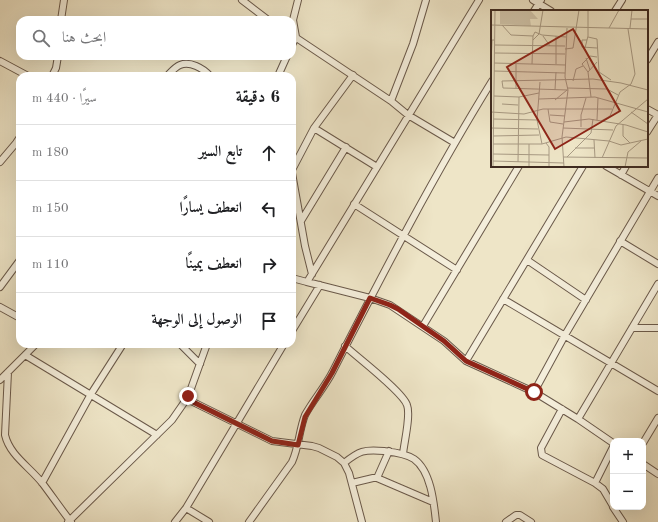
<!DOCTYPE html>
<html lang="ar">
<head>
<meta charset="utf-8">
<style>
	body { margin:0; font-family:"Old Standard TT",Amiri,serif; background:#f6f6f6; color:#202124; direction:rtl }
	.controls { position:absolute; right:12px; bottom:12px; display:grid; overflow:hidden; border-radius:8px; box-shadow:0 4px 16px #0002 }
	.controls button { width:36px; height:36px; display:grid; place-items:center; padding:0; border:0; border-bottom:1px solid #e0e0e0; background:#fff; color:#202124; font:20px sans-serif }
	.stop { position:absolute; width:12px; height:12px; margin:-9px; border:3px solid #8f2418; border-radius:50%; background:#fff }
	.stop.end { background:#8f2418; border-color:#fff; box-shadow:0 1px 4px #0008 }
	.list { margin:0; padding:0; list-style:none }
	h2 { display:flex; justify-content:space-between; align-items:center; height:52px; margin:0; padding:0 16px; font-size:17px }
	h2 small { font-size:13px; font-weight:400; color:#757577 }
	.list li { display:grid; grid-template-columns:26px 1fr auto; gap:12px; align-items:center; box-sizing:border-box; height:56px; padding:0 16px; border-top:1px solid #e0e0e0 }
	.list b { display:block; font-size:15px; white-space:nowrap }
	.list em { font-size:13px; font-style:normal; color:#757577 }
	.icon { flex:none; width:22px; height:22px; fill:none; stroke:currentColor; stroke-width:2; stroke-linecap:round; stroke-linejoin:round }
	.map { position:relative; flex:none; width:658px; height:522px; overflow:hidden; direction:ltr }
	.search { position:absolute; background:#fff; box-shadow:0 4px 16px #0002; left:16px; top:16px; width:280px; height:44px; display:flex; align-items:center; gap:10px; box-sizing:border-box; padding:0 14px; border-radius:12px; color:#757577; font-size:15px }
	.panel { position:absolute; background:#fff; box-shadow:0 4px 16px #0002; left:16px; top:72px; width:280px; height:276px; border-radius:12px; direction:rtl }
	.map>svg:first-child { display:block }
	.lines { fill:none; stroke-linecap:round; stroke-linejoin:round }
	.street-casing { stroke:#6a594a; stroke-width:8 }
	.street { stroke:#f4eedb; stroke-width:6 }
	.route { stroke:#8f2418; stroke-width:5 }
	.inset-road { fill:none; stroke:#a89a84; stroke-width:1 }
	.view { fill:#8f2418; fill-opacity:0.15; stroke:#8f2418; stroke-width:2 }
	.inset-edge { fill:none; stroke:#3e2a20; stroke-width:2 }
</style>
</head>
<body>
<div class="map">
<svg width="658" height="522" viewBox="0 0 658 522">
	<rect width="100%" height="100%" fill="#eee5c7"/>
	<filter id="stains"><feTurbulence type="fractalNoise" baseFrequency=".005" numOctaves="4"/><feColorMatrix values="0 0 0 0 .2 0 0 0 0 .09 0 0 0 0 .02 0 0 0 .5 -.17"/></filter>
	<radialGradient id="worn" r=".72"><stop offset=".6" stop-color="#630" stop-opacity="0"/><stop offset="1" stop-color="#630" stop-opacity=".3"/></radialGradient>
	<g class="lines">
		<defs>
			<path id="street" d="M 242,0 L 268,20
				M 533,0 L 551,11
				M 534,11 L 541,0
				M 615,11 L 622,0
				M 61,20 L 64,0
				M 292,35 L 391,101 L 408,115 L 455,143
				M 292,45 L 296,37 L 293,20 L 298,0
				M 647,60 L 658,42
				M 0,61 L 28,76
				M 52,76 L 56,68 L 58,56
				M 167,76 C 171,72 175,67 180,65 C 190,61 203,68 210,76
				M 278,76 L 287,56
				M 391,101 L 413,44 L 426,0
				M 647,109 L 658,115
				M 314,128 L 377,167
				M 647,132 L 658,115
				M 0,162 L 16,143 L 20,137
				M 606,166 L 658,196
				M 292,170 L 314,128 L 353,75
				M 292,173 L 305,246 L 312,274
				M 621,175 L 626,166
				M 354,204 L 457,270
				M 301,221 L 346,147
				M 620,241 L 658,264
				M 527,260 L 586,300
				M 292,278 L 307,282 L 479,0
				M 307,282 L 370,298 L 390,305 L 444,341 L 466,361 L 534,392 L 578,419 L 613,443
				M 0,287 L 20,260
				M 503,299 L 658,391
				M 0,307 L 20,318
				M 423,326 L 519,166
				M 632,328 L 658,328
				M 292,331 L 320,285
				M 180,344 L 200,364
				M 345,346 C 357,357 403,392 407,405 C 411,415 404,443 403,454
				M 25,355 L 157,435
				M 466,361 L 583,166
				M 8,372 L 5,435 C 10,456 30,467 43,484 C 52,496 61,509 71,522
				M 0,380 L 36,344
				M 534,392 L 565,335 L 658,178
				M 187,399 L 272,441 L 312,446 L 319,448 L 337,457 L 344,463 L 349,473 L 362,522
				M 562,409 L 541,448 L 542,455 L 595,483 L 603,489 L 613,506
				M 578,419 L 658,284
				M 643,443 L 658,418
				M 344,463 C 359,451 364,449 384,451 C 393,452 405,453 414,459 C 431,471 434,503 436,522
				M 643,464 L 658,474
				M 377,478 L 389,451
				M 42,483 L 91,394 L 123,344
				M 352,483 L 373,478 L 377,478 L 433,502
				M 595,483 L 613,447
				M 613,507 L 623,522
				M 186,508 L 209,522
				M 68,522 L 172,420 L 188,397 L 207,344
				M 175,522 L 186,508 L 284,344
				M 249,522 L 292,462 C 299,447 299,430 305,415 C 313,400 325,387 333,371 C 383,273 434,175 492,81
				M 506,522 L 516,515 L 520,515 L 531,522"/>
		</defs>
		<!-- street casing -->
		<use href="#street" class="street-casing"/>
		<!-- street -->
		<use href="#street" class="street"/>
	</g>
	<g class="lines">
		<!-- route -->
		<path class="route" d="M 188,396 L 187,399 L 272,441 L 298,445 L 305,417 L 332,373 L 370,298 L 390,305 L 398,309 L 444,341 L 466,361 L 534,392"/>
	</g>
	<!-- overview -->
	<g transform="translate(491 10)">
		<rect width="157" height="157" fill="#eee5c7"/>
		<path d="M 9,0 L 39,0 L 47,9 L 39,9 L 40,16 L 9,14 Z" fill="#d0c5ab"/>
		<path class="inset-road" d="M 140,9 L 157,9M 0,15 L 157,19M 11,15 L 20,25 L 42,26 L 44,22 L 51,25 L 75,27M 76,18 L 74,67 L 77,80M 118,18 L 128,0M 139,18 L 141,0M 52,26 L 59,36M 97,27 L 106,29 L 108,62 L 120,70M 42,30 L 48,24 L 52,0M 96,30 L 91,30 L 91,37 L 106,38M 4,35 L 74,36M 94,38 L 97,26 L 97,0M 74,39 L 82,38 L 88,0M 4,43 L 74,44M 95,48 L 99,60M 0,53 L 1,30 L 3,30M 3,53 L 75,55M 41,54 L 42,26M 65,54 L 65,26M 3,61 L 74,63M 97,62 L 106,52M 82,71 L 85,59 L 92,56M 49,72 L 46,110 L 51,134M 25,78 L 25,54M 76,78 L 116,79 L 127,85M 64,80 L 65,62M 3,86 L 28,87 L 48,83M 100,87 L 97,62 L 91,54 L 99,46 L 106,47M 48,89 L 104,87 L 157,102M 64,90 L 76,80M 11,94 L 27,95M 57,99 L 59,112 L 72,114M 0,102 L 33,104 L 52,99 L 121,99M 140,102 L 157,114M 59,105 L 74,106M 2,109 L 46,110M 106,110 L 107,88M 110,111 L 119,106 L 129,82 L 140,74 L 144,64 L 137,19M 73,112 L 98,109 L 135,115 L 157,122M 132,115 L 132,126 L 139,133M 90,117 L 90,105 L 95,88M 0,118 L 47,119M 72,118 L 122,120M 2,126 L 48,125M 103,130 L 104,148M 55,133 L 58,137 L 58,157M 2,134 L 51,134 L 75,127 L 118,131 L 130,135 L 157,129M 84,138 L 103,138M 2,144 L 58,145M 72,147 L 157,148M 76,147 L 100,123 L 102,109M 111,148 L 125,116 L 157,89M 2,151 L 73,153M 27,152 L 28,87M 2,157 L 4,0M 38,157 L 38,134M 73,157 L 71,127 L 77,80 L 12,78 L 11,71 L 102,69 L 130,73 L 157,80M 134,157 L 137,142 L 150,131"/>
		<path class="view" d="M 82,19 L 129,101 L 64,139 L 16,57 Z"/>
		<rect width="157" height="157" class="inset-edge"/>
	</g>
	<rect width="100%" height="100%" filter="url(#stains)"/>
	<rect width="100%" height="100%" fill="url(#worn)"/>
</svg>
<div class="controls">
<button>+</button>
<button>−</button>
</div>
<div class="stop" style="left:534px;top:392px"></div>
<div class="stop end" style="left:188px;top:396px"></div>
<div class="search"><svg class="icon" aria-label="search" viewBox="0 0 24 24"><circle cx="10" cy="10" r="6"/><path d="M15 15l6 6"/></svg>ابحث هنا</div>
<section class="panel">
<h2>6 دقيقة<small>سيرًا · 440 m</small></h2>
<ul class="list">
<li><svg class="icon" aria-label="ahead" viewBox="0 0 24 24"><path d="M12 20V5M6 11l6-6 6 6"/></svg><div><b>تابع السير</b></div><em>180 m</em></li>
<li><svg class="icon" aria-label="left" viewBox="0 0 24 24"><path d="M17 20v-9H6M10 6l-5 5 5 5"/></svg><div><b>انعطف يسارًا</b></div><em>150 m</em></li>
<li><svg class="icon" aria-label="right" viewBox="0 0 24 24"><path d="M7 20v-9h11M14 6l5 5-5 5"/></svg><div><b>انعطف يمينًا</b></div><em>110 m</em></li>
<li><svg class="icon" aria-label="arrive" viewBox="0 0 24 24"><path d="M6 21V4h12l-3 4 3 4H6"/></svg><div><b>الوصول إلى الوجهة</b></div></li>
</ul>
</section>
</div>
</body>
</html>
